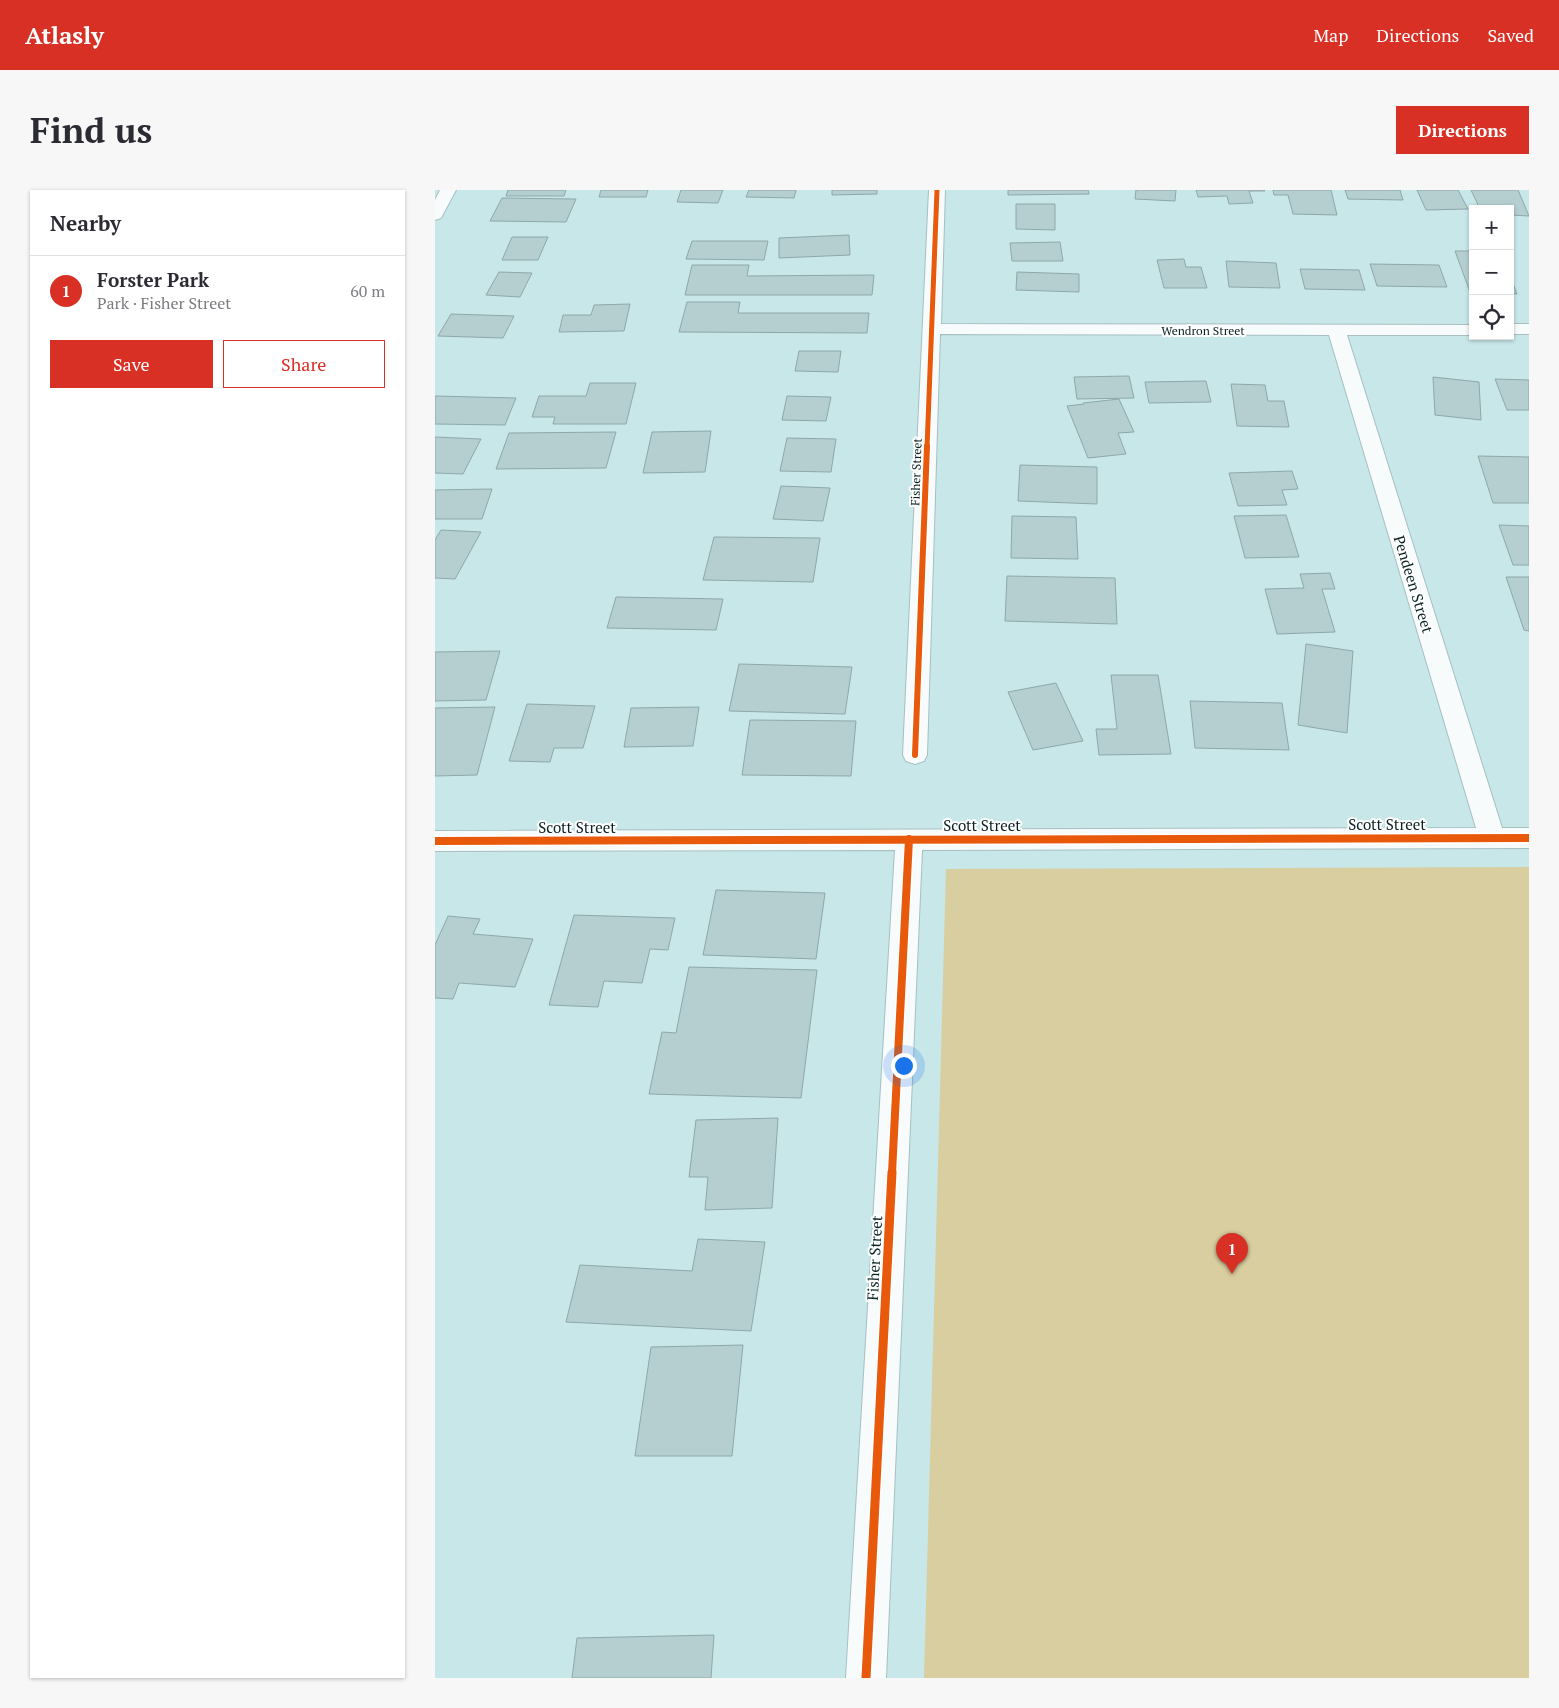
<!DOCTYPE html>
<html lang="en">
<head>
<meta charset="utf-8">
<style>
	body { margin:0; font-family:"PT Serif",serif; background:#f7f7f7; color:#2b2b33 }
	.controls { position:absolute; right:15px; top:15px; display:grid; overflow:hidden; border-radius:0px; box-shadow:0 1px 4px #0004 }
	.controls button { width:45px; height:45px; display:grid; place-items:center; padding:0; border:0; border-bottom:1px solid #e1e1e2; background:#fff; color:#2b2b33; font:25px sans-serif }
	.you { position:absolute; left:468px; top:875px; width:18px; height:18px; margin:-12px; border:4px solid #fff; border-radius:50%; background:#1a73e8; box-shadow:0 0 0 8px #1a73e833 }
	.badge { display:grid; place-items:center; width:32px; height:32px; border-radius:50%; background:#d93025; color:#fff; font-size:16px; font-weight:700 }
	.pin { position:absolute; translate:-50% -41px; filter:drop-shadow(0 1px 2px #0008) }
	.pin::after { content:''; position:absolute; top:26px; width:18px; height:15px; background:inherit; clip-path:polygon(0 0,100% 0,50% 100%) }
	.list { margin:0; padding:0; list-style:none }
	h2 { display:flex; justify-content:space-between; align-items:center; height:65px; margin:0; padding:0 20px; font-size:21px }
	h2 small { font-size:16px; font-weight:400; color:#7c7c81 }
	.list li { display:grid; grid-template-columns:32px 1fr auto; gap:15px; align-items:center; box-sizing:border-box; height:70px; padding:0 20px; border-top:1px solid #e1e1e2 }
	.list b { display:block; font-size:19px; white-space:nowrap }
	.list p { margin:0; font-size:16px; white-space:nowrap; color:#7c7c81 }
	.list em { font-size:16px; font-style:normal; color:#7c7c81 }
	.actions { display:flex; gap:10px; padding:15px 20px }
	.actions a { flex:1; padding:11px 0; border:1px solid #d93025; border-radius:0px; text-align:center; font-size:18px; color:#d93025 }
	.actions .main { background:#d93025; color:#fff }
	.icon { flex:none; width:28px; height:28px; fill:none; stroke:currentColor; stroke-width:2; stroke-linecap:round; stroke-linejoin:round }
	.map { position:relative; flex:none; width:1094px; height:1488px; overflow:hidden; border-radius:0px }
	header { display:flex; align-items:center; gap:30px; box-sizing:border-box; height:70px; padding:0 25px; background:#d93025; color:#fff }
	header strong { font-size:24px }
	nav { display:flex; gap:28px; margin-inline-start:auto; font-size:18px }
	.intro { display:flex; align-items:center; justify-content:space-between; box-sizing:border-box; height:120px; padding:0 30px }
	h1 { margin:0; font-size:35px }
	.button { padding:12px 22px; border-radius:0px; background:#d93025; color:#fff; font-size:18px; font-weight:700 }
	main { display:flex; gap:30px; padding:0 30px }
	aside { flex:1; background:#fff; border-radius:0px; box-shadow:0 1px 4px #0004 }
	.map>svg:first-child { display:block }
	.green { fill:#d9cea0 }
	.building { fill:#b5cfd0; stroke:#8ea8a9 }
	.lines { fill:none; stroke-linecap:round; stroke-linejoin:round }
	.street-casing { stroke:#a7bfc1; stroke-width:2 }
	.street { fill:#f7fbfc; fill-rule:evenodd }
	.cycleway-far3-casing { stroke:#fff; stroke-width:7 }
	.cycleway-far2-casing { stroke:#fff; stroke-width:9 }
	.cycleway-far1-casing { stroke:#fff; stroke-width:11 }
	.cycleway-casing { stroke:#fff; stroke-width:12 }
	.cycleway-far3 { stroke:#e8590c; stroke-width:5 }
	.cycleway-far2 { stroke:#e8590c; stroke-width:6 }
	.cycleway-far1 { stroke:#e8590c; stroke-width:8 }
	.cycleway { stroke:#e8590c; stroke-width:9 }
	.labels { text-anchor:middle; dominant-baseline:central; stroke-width:4; stroke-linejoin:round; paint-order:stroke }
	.far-street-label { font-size:12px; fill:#0a2223; stroke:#fff }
	.street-label { font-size:15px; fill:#0a2223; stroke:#fff }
</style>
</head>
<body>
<header>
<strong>Atlasly</strong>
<nav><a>Map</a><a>Directions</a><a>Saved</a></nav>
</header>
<div class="intro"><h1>Find us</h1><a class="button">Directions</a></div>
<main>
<aside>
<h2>Nearby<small></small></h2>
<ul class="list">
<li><span class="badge">1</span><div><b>Forster Park</b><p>Park · Fisher Street</p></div><em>60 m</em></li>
</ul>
<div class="actions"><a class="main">Save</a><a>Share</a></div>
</aside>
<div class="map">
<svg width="1094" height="1488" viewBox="0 0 1094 1488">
	<rect width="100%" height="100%" fill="#c7e7e9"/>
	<!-- green -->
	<path class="green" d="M 1094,677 L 1094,1488 L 489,1488 L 511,679 Z"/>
	<!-- building -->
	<path class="building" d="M 73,0 L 131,0 L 129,6 L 71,6 Z
		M 166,0 L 213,0 L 211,7 L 164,7 Z
		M 246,0 L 288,0 L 283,13 L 242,12 Z
		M 314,0 L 361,0 L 359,8 L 311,7 Z
		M 397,0 L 442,0 L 442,4 L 397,5 Z
		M 573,0 L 653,0 L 654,4 L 573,5 Z
		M 701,0 L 741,0 L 740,11 L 700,9 Z
		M 761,0 L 829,0 L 830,1 L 814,1 L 818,13 L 794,14 L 792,6 L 763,7 Z
		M 838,0 L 896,0 L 902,25 L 858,24 L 853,5 L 839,5 Z
		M 910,0 L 965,0 L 968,10 L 913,9 Z
		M 982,0 L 1023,0 L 1033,19 L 991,20 Z
		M 1036,0 L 1083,0 L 1094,26 L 1075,25 L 1075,19 L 1045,19 Z
		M 67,8 L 141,9 L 131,32 L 55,31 Z
		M 581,14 L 620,14 L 620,40 L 581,39 Z
		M 414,45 L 415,65 L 344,68 L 344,48 Z
		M 77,47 L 113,47 L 103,70 L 67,70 Z
		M 257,51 L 333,51 L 329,70 L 251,69 Z
		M 625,52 L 628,71 L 577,71 L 575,53 Z
		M 1020,61 L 1038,61 L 1038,103 L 1035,102 Z
		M 749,69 L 751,77 L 766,77 L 772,98 L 729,98 L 722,70 Z
		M 791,71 L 841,73 L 845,98 L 794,97 Z
		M 935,74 L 1004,75 L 1012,97 L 942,96 Z
		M 257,75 L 314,75 L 312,86 L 439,85 L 437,105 L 250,105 Z
		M 865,79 L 924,80 L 930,100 L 870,99 Z
		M 64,82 L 97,83 L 85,107 L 51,105 Z
		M 582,82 L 644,84 L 644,102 L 581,100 Z
		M 1075,86 L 1082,104 L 1075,103 Z
		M 252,112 L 305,112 L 303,123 L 434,123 L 432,143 L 244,142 Z
		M 195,114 L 189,141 L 124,142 L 128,125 L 156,125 L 159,115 Z
		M 16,124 L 79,126 L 68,148 L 3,146 Z
		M 364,161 L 406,161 L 403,182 L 360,181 Z
		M 694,186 L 699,208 L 642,209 L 639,187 Z
		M 998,187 L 1044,192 L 1046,230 L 1000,225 Z
		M 1060,189 L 1094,190 L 1094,220 L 1072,220 Z
		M 771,191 L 776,212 L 714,213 L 710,192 Z
		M 155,193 L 201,193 L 191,234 L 118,234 L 120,227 L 97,227 L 104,206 L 151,206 Z
		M 796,194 L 830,195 L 833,211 L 849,211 L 854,237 L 802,236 Z
		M 0,206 L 81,208 L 70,235 L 0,234 Z
		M 352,206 L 396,207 L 391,231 L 347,230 Z
		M 684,209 L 699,242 L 683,243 L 691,264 L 653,268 L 632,216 L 649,214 L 648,213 Z
		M 276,241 L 270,282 L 208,283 L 217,242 Z
		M 181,242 L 171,278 L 61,279 L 74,243 Z
		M 0,247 L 46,249 L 28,284 L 0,283 Z
		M 352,248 L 401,249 L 396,282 L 345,281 Z
		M 1043,266 L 1094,267 L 1094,313 L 1058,313 Z
		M 585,275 L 662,277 L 662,314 L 583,311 Z
		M 857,281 L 863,299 L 847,300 L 852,315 L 803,316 L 794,283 Z
		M 346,296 L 395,298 L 388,331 L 338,329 Z
		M 57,299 L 47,329 L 0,329 L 0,300 Z
		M 851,325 L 864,367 L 810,368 L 799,326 Z
		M 577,326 L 641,327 L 643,369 L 576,368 Z
		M 1064,335 L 1094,336 L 1094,375 L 1078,375 Z
		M 6,340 L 46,342 L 20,389 L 0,388 L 0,350 Z
		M 279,347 L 385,348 L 378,392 L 268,390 Z
		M 895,383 L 900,399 L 887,399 L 900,442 L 842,444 L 830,399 L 869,398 L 865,384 Z
		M 572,386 L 680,388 L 682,434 L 570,431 Z
		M 1071,387 L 1094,387 L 1094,441 L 1089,440 Z
		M 181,407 L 288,409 L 281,440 L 172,438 Z
		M 871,454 L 918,461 L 912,543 L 863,535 Z
		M 65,461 L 51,510 L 0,511 L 0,462 Z
		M 304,474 L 417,477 L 410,524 L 294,521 Z
		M 676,485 L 723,485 L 736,564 L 664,565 L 661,539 L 682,539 Z
		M 621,493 L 648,551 L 598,560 L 573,502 Z
		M 755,511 L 847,513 L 854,560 L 760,558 Z
		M 92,514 L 160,516 L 148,558 L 119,558 L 115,572 L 74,571 Z
		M 60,517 L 42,585 L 0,586 L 0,518 Z
		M 264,517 L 258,556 L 189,557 L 196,518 Z
		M 315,530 L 421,531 L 416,586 L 307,585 Z
		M 281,700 L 390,703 L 381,769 L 268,765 Z
		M 139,725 L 240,728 L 233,760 L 215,759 L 207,793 L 169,791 L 163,817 L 114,815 Z
		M 13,726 L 45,729 L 38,744 L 98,749 L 80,797 L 24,793 L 18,809 L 0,808 L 0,755 Z
		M 254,777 L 382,780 L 366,908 L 214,904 L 227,842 L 241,843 Z
		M 343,928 L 337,1018 L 270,1020 L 273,987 L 254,987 L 261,930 Z
		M 263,1049 L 330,1052 L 316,1141 L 131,1132 L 145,1075 L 257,1081 Z
		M 308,1155 L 297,1266 L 200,1266 L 216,1157 Z
		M 279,1445 L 276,1488 L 137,1488 L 142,1448 Z"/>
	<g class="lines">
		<defs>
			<path id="street" d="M 5,0 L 21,0 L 6,28 L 0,30 L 0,10 Z
				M 494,0 L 510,0 L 506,134 L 1038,135 L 1038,145 L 912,145 L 1067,638 L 1094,638 L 1094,658 L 487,660 L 451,1488 L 411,1488 L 460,660 L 0,661 L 0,641 L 1041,638 L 894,145 L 505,144 L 492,565 L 489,571 L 480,574 L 471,571 L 468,565 Z
				M 1075,134 L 1094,134 L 1094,144 L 1075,144 Z"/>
		</defs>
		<!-- street casing -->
		<use href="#street" class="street-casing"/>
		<!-- street -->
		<use href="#street" class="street"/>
		<defs>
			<path id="cycleway-far3" d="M 492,258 L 502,0"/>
			<path id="cycleway-far2" d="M 480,565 L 492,256"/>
			<path id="cycleway-far1" d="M 0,651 L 1094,648
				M 457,983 L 474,649"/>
			<path id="cycleway" d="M 431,1488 L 457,982"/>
		</defs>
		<!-- cycleway-far3 casing -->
		<use href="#cycleway-far3" class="cycleway-far3-casing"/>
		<!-- cycleway-far2 casing -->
		<use href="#cycleway-far2" class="cycleway-far2-casing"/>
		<!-- cycleway-far1 casing -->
		<use href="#cycleway-far1" class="cycleway-far1-casing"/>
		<!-- cycleway casing -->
		<use href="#cycleway" class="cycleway-casing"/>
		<!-- cycleway-far3 -->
		<use href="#cycleway-far3" class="cycleway-far3"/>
		<!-- cycleway-far2 -->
		<use href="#cycleway-far2" class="cycleway-far2"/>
		<!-- cycleway-far1 -->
		<use href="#cycleway-far1" class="cycleway-far1"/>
		<!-- cycleway -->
		<use href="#cycleway" class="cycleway"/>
	</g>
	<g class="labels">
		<!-- far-street labels -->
		<g class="far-street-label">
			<text x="768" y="140">Wendron Street</text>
			<text transform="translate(481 282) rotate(-88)">Fisher Street</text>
		</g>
		<!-- street labels -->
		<g class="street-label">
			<text transform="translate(979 394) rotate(73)">Pendeen Street</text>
			<text x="952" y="634">Scott Street</text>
			<text x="547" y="635">Scott Street</text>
			<text x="142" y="637">Scott Street</text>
			<text transform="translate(439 1068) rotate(-87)">Fisher Street</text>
		</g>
	</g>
</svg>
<div class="controls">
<button>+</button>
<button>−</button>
<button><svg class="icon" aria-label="locate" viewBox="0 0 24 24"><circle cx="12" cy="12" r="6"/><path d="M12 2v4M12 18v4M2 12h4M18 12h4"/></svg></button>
</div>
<div class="you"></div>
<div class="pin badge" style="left:797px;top:1084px">1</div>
</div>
</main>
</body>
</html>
